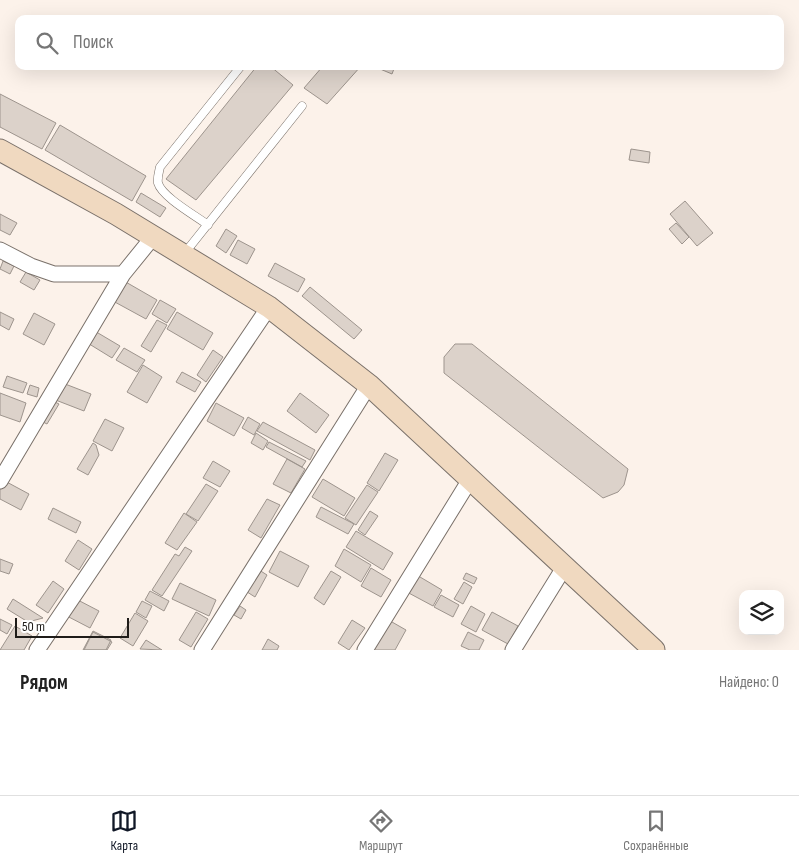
<!DOCTYPE html>
<html lang="ru">
<head>
<meta charset="utf-8">
<style>
	body { margin:0; font-family:"Sofia Sans Condensed",sans-serif; background:#f6f6f6; color:#222 }
	.controls { position:absolute; right:15px; bottom:15px; display:grid; overflow:hidden; border-radius:10px; box-shadow:0 5px 20px #0002 }
	.controls button { width:45px; height:45px; display:grid; place-items:center; padding:0; border:0; border-bottom:1px solid #e0e0e0; background:#fff; color:#222; font:25px sans-serif }
	.scale { position:absolute; left:15px; bottom:12px; width:114px; box-sizing:border-box; padding-left:5px; border:2px solid #1f1c19; border-top:0; font-size:14px; line-height:18px; white-space:nowrap; color:#1f1c19; -webkit-text-stroke:4px #fff; paint-order:stroke }
	.list { margin:0; padding:0; list-style:none }
	h2 { display:flex; justify-content:space-between; align-items:center; height:65px; margin:0; padding:0 20px; font-size:21px }
	h2 small { font-size:16px; font-weight:400; color:#767676 }
	.icon { flex:none; width:28px; height:28px; fill:none; stroke:currentColor; stroke-width:2; stroke-linecap:round; stroke-linejoin:round }
	.map { position:relative; flex:none; width:799px; height:650px; overflow:hidden }
	.search { position:absolute; background:#fff; box-shadow:0 5px 20px #0002; left:15px; right:15px; top:15px; height:55px; display:flex; align-items:center; gap:12px; box-sizing:border-box; padding:0 18px; border-radius:10px; color:#767676; font-size:19px }
	.sheet { height:145px; background:#fff }
	nav { display:flex; justify-content:space-around; align-items:center; box-sizing:border-box; height:70px; border-top:1px solid #e0e0e0; background:#fff; font-size:14px; color:#767676 }
	nav a { display:grid; justify-items:center; gap:2px }
	nav .on { color:#111827 }
	.map>svg:first-child { display:block }
	.building { fill:#dcd2ca; stroke:#9d948d }
	.lines { fill:none; stroke-linecap:round; stroke-linejoin:round }
	.service-casing { stroke:#7a716a; stroke-width:9 }
	.minor-casing { stroke:#7a716a; stroke-width:17 }
	.secondary-casing { stroke:#7a716a; stroke-width:23 }
	.service { stroke:#fff; stroke-width:8 }
	.minor { stroke:#fff; stroke-width:15 }
	.secondary { stroke:#f0d9c0; stroke-width:21 }
</style>
</head>
<body>
<div class="map">
<svg width="799" height="650" viewBox="0 0 799 650">
	<rect width="100%" height="100%" fill="#fcf2ea"/>
	<!-- building -->
	<path class="building" d="M 257,66 L 270,66 L 293,85 L 196,200 L 166,179 Z
		M 323,66 L 361,66 L 327,104 L 304,88 Z
		M 373,66 L 395,66 L 392,74 Z
		M 0,94 L 56,123 L 42,149 L 0,127 Z
		M 60,125 L 146,176 L 132,201 L 45,150 Z
		M 631,149 L 650,152 L 649,163 L 629,160 Z
		M 141,193 L 166,208 L 160,217 L 136,202 Z
		M 685,201 L 713,233 L 697,246 L 670,214 Z
		M 0,214 L 17,223 L 10,235 L 0,230 Z
		M 676,223 L 689,237 L 682,244 L 669,229 Z
		M 226,229 L 237,236 L 226,253 L 216,246 Z
		M 238,240 L 255,249 L 247,264 L 230,255 Z
		M 3,261 L 14,266 L 10,274 L 0,269 Z
		M 275,263 L 305,279 L 298,292 L 268,276 Z
		M 26,272 L 40,280 L 34,290 L 20,282 Z
		M 124,281 L 157,300 L 146,319 L 113,301 Z
		M 310,287 L 362,330 L 354,339 L 302,296 Z
		M 160,300 L 176,309 L 167,323 L 152,314 Z
		M 0,312 L 14,319 L 9,330 L 0,325 Z
		M 177,312 L 213,333 L 203,350 L 167,329 Z
		M 34,313 L 55,324 L 44,345 L 23,334 Z
		M 157,320 L 167,325 L 151,352 L 141,346 Z
		M 93,330 L 120,346 L 112,358 L 86,342 Z
		M 455,344 L 472,344 L 628,469 L 624,485 L 618,492 L 603,498 L 444,373 L 444,357 Z
		M 124,348 L 145,360 L 137,372 L 116,360 Z
		M 213,350 L 223,357 L 206,382 L 197,375 Z
		M 143,365 L 162,377 L 147,403 L 127,392 Z
		M 182,372 L 201,382 L 195,392 L 176,382 Z
		M 7,376 L 27,383 L 23,393 L 3,387 Z
		M 60,382 L 91,394 L 84,411 L 53,399 Z
		M 30,385 L 39,388 L 37,397 L 27,394 Z
		M 0,393 L 26,403 L 20,422 L 0,415 Z
		M 300,393 L 329,415 L 316,433 L 287,411 Z
		M 51,400 L 59,404 L 47,424 L 39,420 Z
		M 216,403 L 244,418 L 234,436 L 207,421 Z
		M 248,417 L 260,424 L 254,435 L 242,428 Z
		M 105,419 L 124,428 L 112,451 L 93,441 Z
		M 263,422 L 315,450 L 310,460 L 257,431 Z
		M 256,433 L 268,441 L 263,450 L 251,443 Z
		M 269,442 L 306,461 L 302,467 L 266,447 Z
		M 93,443 L 96,445 L 99,455 L 88,475 L 77,469 Z
		M 385,453 L 398,460 L 379,491 L 367,483 Z
		M 287,459 L 305,469 L 291,493 L 273,484 Z
		M 213,461 L 230,471 L 220,487 L 203,478 Z
		M 323,479 L 355,498 L 344,516 L 312,497 Z
		M 3,480 L 29,494 L 21,510 L 0,499 L 0,485 Z
		M 206,484 L 218,491 L 198,521 L 186,514 Z
		M 367,485 L 378,492 L 356,525 L 345,518 Z
		M 267,499 L 280,505 L 261,538 L 248,530 Z
		M 321,507 L 354,524 L 348,534 L 316,517 Z
		M 53,508 L 81,522 L 76,533 L 48,519 Z
		M 370,511 L 378,516 L 365,535 L 358,530 Z
		M 184,513 L 197,522 L 177,550 L 165,543 Z
		M 356,531 L 393,553 L 383,570 L 346,547 Z
		M 78,540 L 92,549 L 79,570 L 65,561 Z
		M 185,547 L 192,551 L 162,596 L 152,590 L 175,554 L 179,556 Z
		M 344,549 L 371,565 L 361,582 L 335,566 Z
		M 280,551 L 309,566 L 298,587 L 269,572 Z
		M 0,559 L 13,564 L 9,574 L 0,571 Z
		M 256,568 L 267,575 L 255,597 L 244,590 Z
		M 371,568 L 391,580 L 381,597 L 361,586 Z
		M 331,571 L 341,577 L 324,605 L 314,598 Z
		M 466,573 L 477,578 L 474,584 L 463,579 Z
		M 415,574 L 442,590 L 433,606 L 405,591 Z
		M 53,581 L 64,589 L 48,613 L 36,605 Z
		M 464,582 L 472,587 L 463,604 L 454,599 Z
		M 180,583 L 216,600 L 209,616 L 172,599 Z
		M 150,591 L 169,601 L 164,611 L 145,600 Z
		M 441,595 L 459,605 L 453,617 L 434,607 Z
		M 74,598 L 99,611 L 90,628 L 65,615 Z
		M 13,599 L 43,618 L 28,622 L 7,609 Z
		M 142,601 L 152,606 L 146,618 L 136,612 Z
		M 240,606 L 246,610 L 241,619 L 234,615 Z
		M 471,606 L 485,614 L 476,632 L 461,624 Z
		M 196,612 L 208,619 L 191,647 L 179,640 Z
		M 492,612 L 518,626 L 508,644 L 482,630 Z
		M 135,613 L 148,621 L 133,646 L 120,638 Z
		M 385,618 L 406,630 L 395,650 L 367,650 Z
		M 0,619 L 12,625 L 7,634 L 0,630 Z
		M 352,620 L 365,628 L 349,650 L 338,643 Z
		M 15,626 L 32,636 L 24,650 L 0,650 Z
		M 93,631 L 111,640 L 106,650 L 83,650 Z
		M 93,632 L 112,642 L 107,650 L 84,650 Z
		M 468,632 L 484,640 L 479,650 L 470,650 L 461,646 Z
		M 268,639 L 279,646 L 277,650 L 262,650 Z
		M 146,640 L 162,650 L 140,649 Z"/>
	<g class="lines">
		<defs>
			<path id="service" d="M 208,225 C 196,216 162,197 158,183 C 157,178 159,172 160,167 L 241,66
				M 184,254 L 302,106"/>
			<path id="minor" d="M 0,250 L 31,266 L 54,274 L 123,274
				M 0,481 L 123,274 L 153,237
				M 37,650 L 269,307
				M 202,650 L 369,385
				M 365,650 L 471,478
				M 513,650 L 565,566"/>
			<path id="secondary" d="M 0,150 L 116,214 L 269,307 L 369,385 L 654,650"/>
		</defs>
		<!-- service casing -->
		<use href="#service" class="service-casing"/>
		<!-- minor casing -->
		<use href="#minor" class="minor-casing"/>
		<!-- secondary casing -->
		<use href="#secondary" class="secondary-casing"/>
		<!-- service -->
		<use href="#service" class="service"/>
		<!-- minor -->
		<use href="#minor" class="minor"/>
		<!-- secondary -->
		<use href="#secondary" class="secondary"/>
	</g>
</svg>
<div class="controls">
<button><svg class="icon" aria-label="layers" viewBox="0 0 24 24"><path d="M12 4l9 5-9 5-9-5zM3 14l9 5 9-5"/></svg></button>
</div>
<div class="scale">50 m</div>
<div class="search"><svg class="icon" aria-label="search" viewBox="0 0 24 24"><circle cx="10" cy="10" r="6"/><path d="M15 15l6 6"/></svg>Поиск</div>
</div>
<section class="sheet">
<h2>Рядом<small>Найдено: 0</small></h2>
<ul class="list">
</ul>
</section>
<nav>
<a class="on"><svg class="icon" aria-label="map" viewBox="0 0 24 24"><path d="M3 6l6-2 6 2 6-2v14l-6 2-6-2-6 2zM9 4v14M15 6v14"/></svg>Карта</a>
<a><svg class="icon" aria-label="directions" viewBox="0 0 24 24"><path d="M12 3l9 9-9 9-9-9zM9 14v-3h6M13 9l2 2-2 2"/></svg>Маршрут</a>
<a><svg class="icon" aria-label="saved" viewBox="0 0 24 24"><path d="M7 4h10v16l-5-4-5 4z"/></svg>Сохранённые</a>
</nav>
</body>
</html>
